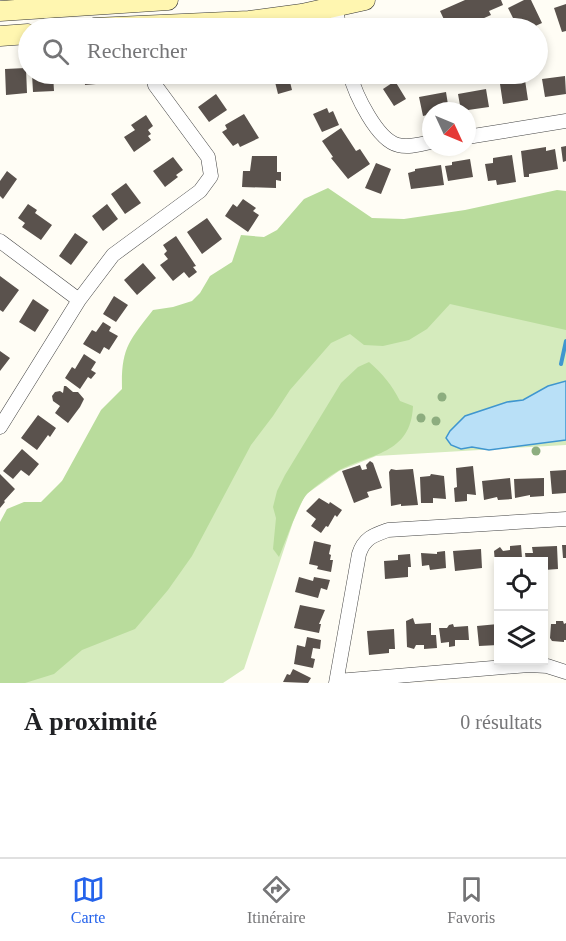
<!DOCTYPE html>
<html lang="fr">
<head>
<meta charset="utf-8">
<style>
	body { margin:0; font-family:Georgia,serif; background:#f6f6f6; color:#202124 }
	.controls { position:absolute; right:18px; bottom:18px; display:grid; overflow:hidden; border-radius:0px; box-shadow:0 3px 9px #0003 }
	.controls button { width:54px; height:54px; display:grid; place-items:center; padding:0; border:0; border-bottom:2px solid #e0e0e0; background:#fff; color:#202124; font:30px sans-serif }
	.compass { position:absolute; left:422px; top:102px; width:54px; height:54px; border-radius:50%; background:#fff; box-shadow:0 3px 9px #0003; rotate:134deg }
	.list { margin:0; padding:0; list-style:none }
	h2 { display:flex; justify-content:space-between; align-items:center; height:78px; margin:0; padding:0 24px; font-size:26px }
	h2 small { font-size:20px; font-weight:400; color:#757577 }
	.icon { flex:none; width:33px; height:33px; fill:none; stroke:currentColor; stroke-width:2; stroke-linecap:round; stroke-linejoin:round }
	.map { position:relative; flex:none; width:566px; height:683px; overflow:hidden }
	.search { position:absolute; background:#fff; box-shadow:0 3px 9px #0003; left:18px; right:18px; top:18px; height:66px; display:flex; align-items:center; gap:15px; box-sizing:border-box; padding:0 21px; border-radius:33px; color:#757577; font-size:22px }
	.sheet { height:174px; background:#fff }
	nav { display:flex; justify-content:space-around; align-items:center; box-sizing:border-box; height:84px; border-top:2px solid #e0e0e0; background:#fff; font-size:16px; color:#757577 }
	nav a { display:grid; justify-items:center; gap:3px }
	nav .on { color:#2563eb }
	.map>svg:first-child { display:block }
	.green { fill:#d5ebbd }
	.forest { fill:#b9dc9c }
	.water { fill:#b9e0f7; stroke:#3f96cf; stroke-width:1.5 }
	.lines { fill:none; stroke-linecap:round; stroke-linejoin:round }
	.stream { stroke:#3f96cf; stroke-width:4 }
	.building { fill:#5a524d }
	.street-casing { stroke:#444; stroke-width:15 }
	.secondary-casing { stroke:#333; stroke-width:21 }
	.street { stroke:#fff; stroke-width:14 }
	.secondary { stroke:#fff6b0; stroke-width:20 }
	.tree { fill:#8dad7f }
</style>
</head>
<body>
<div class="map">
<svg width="566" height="683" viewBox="0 0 566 683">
	<rect width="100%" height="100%" fill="#fffdf5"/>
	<!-- green -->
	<path class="green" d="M 566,197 L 566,445 L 376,456 L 339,471 L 305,495 L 293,522 L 244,669 L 223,683 L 0,683 L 5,548 L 62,481 L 359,219 L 402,224 Z"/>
	<!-- forest -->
	<path class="forest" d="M 328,188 L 372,218 L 404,219 L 465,210 L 557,190 L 566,191 L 566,330 L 450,304 L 427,329 L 409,340 L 383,346 L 364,345 L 350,334 L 331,343 L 290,390 L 273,416 L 251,445 L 192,556 L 168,590 L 135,629 L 82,650 L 54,674 L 25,683 L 0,683 L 0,522 L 7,509 L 24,502 L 41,502 L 62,481 L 101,410 L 122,389 C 121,348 129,341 153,310 L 173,307 L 192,301 L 200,293 L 210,276 L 232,262 L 241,235 L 264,237 L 277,230 L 304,199 Z
		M 369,362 C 382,373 392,385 400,401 L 413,406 C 411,455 370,453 338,471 C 328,477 317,485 308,493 C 299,501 285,544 279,557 L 273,549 L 276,518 L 273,507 L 277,491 L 285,475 L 341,383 L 358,367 Z"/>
	<!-- water -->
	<path class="water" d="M 566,381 L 566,440 L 489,450 L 472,447 L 461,449 L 451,445 L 446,438 L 450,431 L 465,416 L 507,402 L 523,400 L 548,386 Z"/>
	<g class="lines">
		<!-- stream -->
		<path class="stream" d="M 561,364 L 566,341"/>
	</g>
	<!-- building -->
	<path class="building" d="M 465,0 L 501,0 L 503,5 L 489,11 L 491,15 L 466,26 L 459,28 L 448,28 L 440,11 Z
		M 524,0 L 531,0 L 542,23 L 531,28 L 518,28 L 508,8 Z
		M 566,4 L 566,31 L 562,32 L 554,8 Z
		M 408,18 L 411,28 L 393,28 L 391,23 Z
		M 26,68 L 27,93 L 6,95 L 5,69 Z
		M 32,74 L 53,74 L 54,91 L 33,92 Z
		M 84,74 L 118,74 L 118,82 L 85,85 Z
		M 199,74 L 228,74 L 228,77 L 199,79 Z
		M 273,74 L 288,74 L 292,90 L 278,94 Z
		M 294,74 L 312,74 L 313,80 L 297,84 Z
		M 565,76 L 566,94 L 545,97 L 542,79 Z
		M 525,80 L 528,100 L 503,104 L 500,84 Z
		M 395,81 L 406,99 L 394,106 L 383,89 Z
		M 486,89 L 489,107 L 461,111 L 458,94 Z
		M 446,92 L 449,111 L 431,111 L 431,114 L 423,116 L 419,97 Z
		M 216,94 L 227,110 L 209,122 L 198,107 Z
		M 327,108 L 329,113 L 333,111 L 339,125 L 322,132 L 313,114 Z
		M 244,114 L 259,138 L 240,147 L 238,143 L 233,146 L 222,132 L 227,129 L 225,125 Z
		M 146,115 L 153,126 L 148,130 L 151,134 L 148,136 L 151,140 L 134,152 L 124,137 L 135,130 L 131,125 Z
		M 341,128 L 356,151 L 360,149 L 370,164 L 348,179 L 331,158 L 333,157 L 322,141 Z
		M 566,146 L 566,161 L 563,162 L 561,147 Z
		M 546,147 L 546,151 L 555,149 L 558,169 L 529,174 L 529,177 L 524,177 L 521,151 Z
		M 512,155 L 516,182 L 497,185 L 496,180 L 488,181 L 485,164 L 493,163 L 493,158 Z
		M 252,156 L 277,156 L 277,172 L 281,172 L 281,181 L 276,180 L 276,188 L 242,187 L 243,171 L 250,171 Z
		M 173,157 L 183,170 L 176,175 L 178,177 L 165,187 L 153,171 Z
		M 470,159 L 473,177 L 448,181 L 445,166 L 452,165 L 452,162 Z
		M 376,163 L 391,169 L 381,194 L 365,188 Z
		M 441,165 L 444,185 L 411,189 L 408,173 L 415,171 L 415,169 Z
		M 7,171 L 17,179 L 3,199 L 0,196 L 0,181 Z
		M 126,183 L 141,203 L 125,214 L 111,194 Z
		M 243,199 L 256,208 L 253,211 L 259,215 L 248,232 L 225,216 L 233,204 L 237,207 Z
		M 28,204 L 37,210 L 35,213 L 52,225 L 41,240 L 22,227 L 25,223 L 18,218 Z
		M 107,204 L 118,219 L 103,231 L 92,216 Z
		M 207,218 L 222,239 L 202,254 L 187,232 Z
		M 75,233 L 88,242 L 71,265 L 59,256 Z
		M 176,236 L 196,266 L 193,267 L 197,272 L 189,278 L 184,272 L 173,281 L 160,265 L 168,259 L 164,254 L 167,251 L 163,245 Z
		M 143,263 L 156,278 L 137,295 L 124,280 Z
		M 0,276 L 19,290 L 3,312 L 0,310 Z
		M 114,296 L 128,305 L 116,322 L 103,314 Z
		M 33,299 L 49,310 L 35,332 L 19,322 Z
		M 103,322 L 111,327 L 109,331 L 118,336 L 109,350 L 104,347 L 100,354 L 83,344 L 92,330 L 96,332 Z
		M 0,351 L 10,358 L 0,371 Z
		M 84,354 L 96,362 L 91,370 L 96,373 L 91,379 L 88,377 L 80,389 L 65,378 L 72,367 L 75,369 Z
		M 64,386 L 66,386 L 73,392 L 78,392 L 84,399 L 80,407 L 68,423 L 55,413 L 60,406 L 53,401 L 52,396 L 55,392 L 60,391 L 63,393 Z
		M 38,415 L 56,428 L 50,437 L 48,435 L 37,450 L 21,438 Z
		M 22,449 L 39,464 L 29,476 L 21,470 L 13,479 L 3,471 Z
		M 370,461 L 373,463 L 382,488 L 367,492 L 369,497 L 354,503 L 342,471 L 360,465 L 362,470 L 367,469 L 366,465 Z
		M 473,466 L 476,495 L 467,494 L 467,501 L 455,502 L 454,488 L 457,487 L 456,468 Z
		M 391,469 L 396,470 L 413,469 L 418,505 L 401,506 L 401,504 L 391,506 L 389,472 Z
		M 566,470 L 566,493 L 552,494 L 550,471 Z
		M 0,474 L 15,489 L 4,501 L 5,502 L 0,508 Z
		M 431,474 L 444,476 L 446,499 L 433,498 L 433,503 L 421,503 L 420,477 L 430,476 Z
		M 510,478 L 512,499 L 498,500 L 497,497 L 484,500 L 482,481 Z
		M 544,478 L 544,496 L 530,497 L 530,495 L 515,498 L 514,479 Z
		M 319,498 L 329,504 L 330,502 L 342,510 L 337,517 L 335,515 L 328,527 L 326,526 L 321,533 L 311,526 L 316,519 L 306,511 Z
		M 314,541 L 331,545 L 329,554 L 331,555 L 330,560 L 333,560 L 331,572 L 317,569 L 318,566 L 309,564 Z
		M 521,545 L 522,558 L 519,558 L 519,562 L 498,562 L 498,578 L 496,576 L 494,551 L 500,547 L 503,551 L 510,550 L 510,546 Z
		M 562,545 L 566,545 L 566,558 L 563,558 Z
		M 557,546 L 558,569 L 544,570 L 544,562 L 526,562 L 525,553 L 533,553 L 532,547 Z
		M 481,549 L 482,568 L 455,571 L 453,551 Z
		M 445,551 L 446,568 L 430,570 L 429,565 L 422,566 L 421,553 L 437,554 L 437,552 Z
		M 410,554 L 411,567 L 408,567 L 408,577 L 385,579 L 384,561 L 398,560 L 398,555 Z
		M 299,577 L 313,581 L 314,577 L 330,580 L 327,590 L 321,588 L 318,598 L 295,592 Z
		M 300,605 L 325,610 L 319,624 L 321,624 L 319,633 L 294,628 Z
		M 413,618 L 415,624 L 431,623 L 431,635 L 436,635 L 437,648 L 424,649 L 424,645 L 416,645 L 414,649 L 407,647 L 406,621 Z
		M 556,621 L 563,621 L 564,624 L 566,623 L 566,640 L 564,640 L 564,642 L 552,641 L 550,638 L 551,624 L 556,624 Z
		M 453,624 L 454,627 L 468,626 L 469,640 L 455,640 L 455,646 L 449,647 L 449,642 L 441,643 L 439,628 L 447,628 L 449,625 Z
		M 498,624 L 498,645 L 479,646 L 477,626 Z
		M 394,629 L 395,649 L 389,649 L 389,653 L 369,655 L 367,631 Z
		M 307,637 L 321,640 L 320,649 L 313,648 L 311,658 L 315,659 L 313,668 L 294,664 L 297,645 L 305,647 Z
		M 293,669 L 311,678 L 308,683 L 283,682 L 287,674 L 290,675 Z"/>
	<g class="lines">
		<defs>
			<path id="street" d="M 335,8 L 340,28
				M 350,74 C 355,94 377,140 398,145 C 409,148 421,144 431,142
				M 467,137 L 566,121
				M 0,241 L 79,300
				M 0,427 L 79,300 L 113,255 L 200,191 L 211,176 L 208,157 L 155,85 L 152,74
				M 337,681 L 529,665 L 547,666 L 566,672
				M 336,683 L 359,554 C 364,538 374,535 388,530 L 566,519"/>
			<path id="secondary" d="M 0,11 L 168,0
				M 94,28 L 249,21 L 302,14 L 365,0
				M 0,36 L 28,34"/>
		</defs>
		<!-- street casing -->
		<use href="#street" class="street-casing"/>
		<!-- secondary casing -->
		<use href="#secondary" class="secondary-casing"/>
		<!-- street -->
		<use href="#street" class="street"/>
		<!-- secondary -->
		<use href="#secondary" class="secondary"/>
	</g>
	<!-- trees -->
	<g class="tree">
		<circle cx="442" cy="397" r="4.5"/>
		<circle cx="421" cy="418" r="4.5"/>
		<circle cx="436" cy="421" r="4.5"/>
		<circle cx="536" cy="451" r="4.5"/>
	</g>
</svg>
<div class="controls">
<button><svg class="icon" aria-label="locate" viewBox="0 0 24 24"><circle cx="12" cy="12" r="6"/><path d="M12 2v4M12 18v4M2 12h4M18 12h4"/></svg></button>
<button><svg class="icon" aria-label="layers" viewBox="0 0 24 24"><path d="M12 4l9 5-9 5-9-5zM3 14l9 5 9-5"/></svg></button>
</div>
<svg class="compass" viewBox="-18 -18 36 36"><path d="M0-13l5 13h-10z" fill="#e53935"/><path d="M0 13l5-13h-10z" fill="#757577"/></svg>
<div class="search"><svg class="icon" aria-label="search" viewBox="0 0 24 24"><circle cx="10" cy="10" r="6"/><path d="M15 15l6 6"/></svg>Rechercher</div>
</div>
<section class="sheet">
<h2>À proximité<small>0 résultats</small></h2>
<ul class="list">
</ul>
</section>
<nav>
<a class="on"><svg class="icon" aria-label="map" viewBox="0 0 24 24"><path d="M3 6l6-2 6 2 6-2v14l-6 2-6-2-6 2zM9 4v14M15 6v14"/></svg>Carte</a>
<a><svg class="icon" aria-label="directions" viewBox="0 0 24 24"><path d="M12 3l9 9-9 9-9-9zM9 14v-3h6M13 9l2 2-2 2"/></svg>Itinéraire</a>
<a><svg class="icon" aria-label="saved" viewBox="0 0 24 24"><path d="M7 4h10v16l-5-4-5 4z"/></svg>Favoris</a>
</nav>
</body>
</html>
